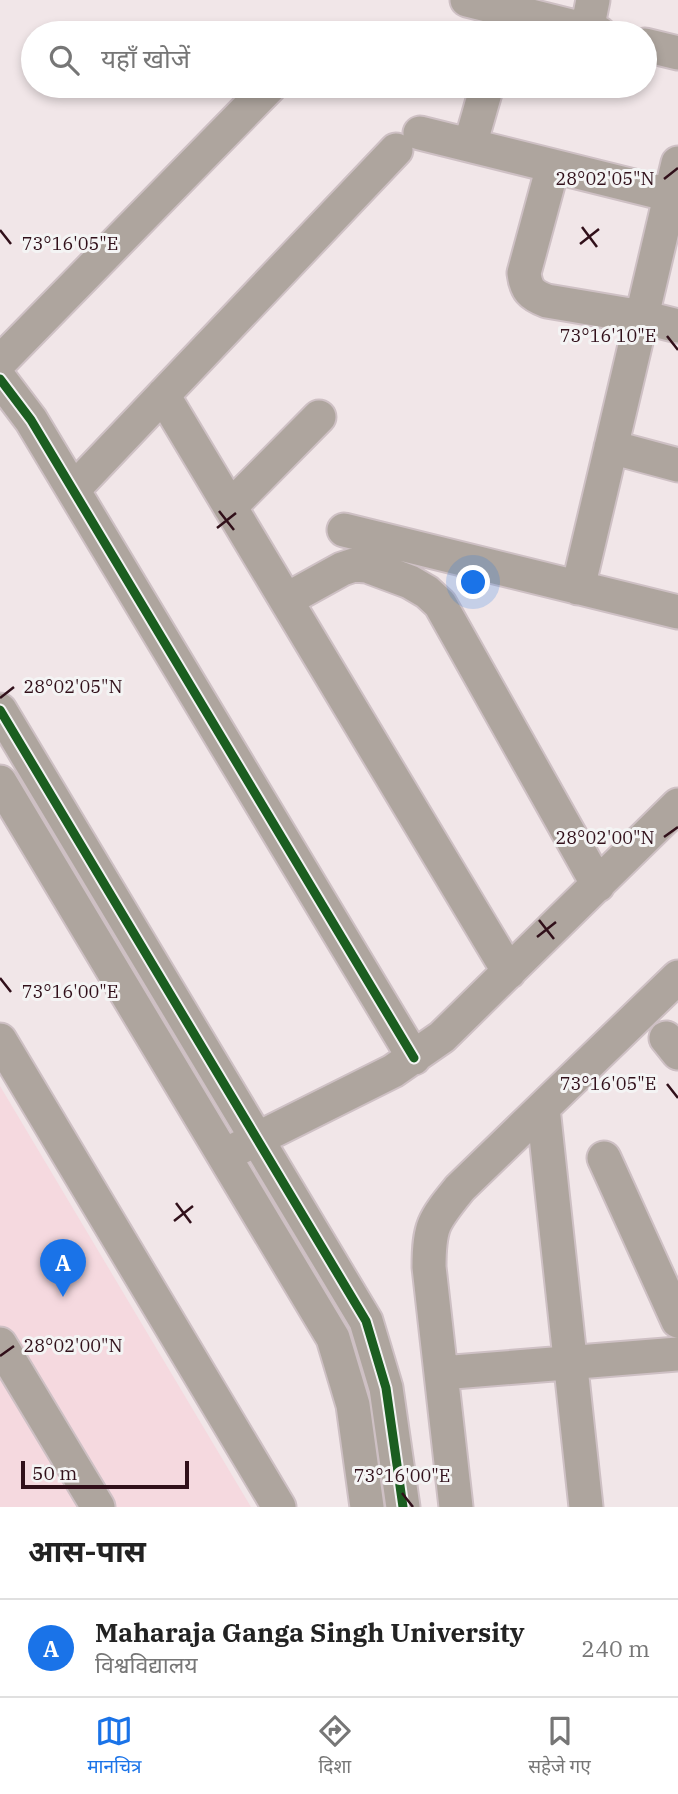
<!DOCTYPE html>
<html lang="hi">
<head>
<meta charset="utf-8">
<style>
	body { margin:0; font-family:"IBM Plex Serif","Noto Sans Devanagari",serif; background:#f2f2f2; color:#222 }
	.scale { position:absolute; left:21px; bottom:18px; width:168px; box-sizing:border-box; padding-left:7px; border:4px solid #31101a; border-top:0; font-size:19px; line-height:24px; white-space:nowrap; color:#31101a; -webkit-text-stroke:5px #f4f4f4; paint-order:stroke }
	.you { position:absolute; left:474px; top:583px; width:24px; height:24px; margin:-18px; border:5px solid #fff; border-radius:50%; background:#1a73e8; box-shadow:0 0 0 10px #1a73e833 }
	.badge { display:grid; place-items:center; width:46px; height:46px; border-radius:50%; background:#1a73e8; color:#fff; font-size:23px; font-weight:700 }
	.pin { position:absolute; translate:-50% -58px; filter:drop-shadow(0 2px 4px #0008) }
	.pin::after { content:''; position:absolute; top:37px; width:24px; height:21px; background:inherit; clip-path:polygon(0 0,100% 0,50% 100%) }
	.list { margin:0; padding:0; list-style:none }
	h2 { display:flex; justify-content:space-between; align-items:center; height:91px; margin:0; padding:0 28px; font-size:30px }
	h2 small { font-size:23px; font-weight:400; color:#767676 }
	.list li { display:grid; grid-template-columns:46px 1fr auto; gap:21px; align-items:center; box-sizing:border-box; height:98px; padding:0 28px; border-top:2px solid #e0e0e0 }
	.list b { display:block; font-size:26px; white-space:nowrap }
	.list p { margin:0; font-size:23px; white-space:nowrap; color:#767676 }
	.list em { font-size:23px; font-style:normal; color:#767676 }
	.icon { flex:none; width:38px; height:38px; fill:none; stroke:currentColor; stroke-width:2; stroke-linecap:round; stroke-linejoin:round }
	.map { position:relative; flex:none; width:678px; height:1507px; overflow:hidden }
	.search { position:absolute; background:#fff; box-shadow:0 4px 10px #0003; left:21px; right:21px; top:21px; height:77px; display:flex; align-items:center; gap:18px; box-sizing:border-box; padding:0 24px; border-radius:38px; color:#767676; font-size:26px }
	.sheet { height:189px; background:#fff }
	nav { display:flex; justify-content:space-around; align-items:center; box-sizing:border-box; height:98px; border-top:2px solid #e0e0e0; background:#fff; font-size:19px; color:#767676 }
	nav a { display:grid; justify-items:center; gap:4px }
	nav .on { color:#1a73e8 }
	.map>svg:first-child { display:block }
	.built { fill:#f5d9df }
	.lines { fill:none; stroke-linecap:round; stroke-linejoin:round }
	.minor-casing { stroke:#cec0c4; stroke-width:37 }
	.minor { stroke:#aea59e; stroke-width:33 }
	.cycleway-casing { stroke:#f4f4f4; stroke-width:13 }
	.cycleway { stroke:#1b5e20; stroke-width:9 }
	.ticks { fill:none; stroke:#31101a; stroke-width:2.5 }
	.ticks-label { font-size:18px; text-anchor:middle; fill:#31101a; stroke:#f4f4f4; stroke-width:6; stroke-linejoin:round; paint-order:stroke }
</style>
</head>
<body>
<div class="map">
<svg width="678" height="1507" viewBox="0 0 678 1507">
	<rect width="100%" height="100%" fill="#f1e6e8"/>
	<!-- built -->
	<path class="built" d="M 0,1086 L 251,1507 L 0,1507 Z"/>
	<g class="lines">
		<defs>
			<path id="minor" d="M 467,0 L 599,33
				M 587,30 L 593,0
				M 645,45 L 678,53
				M 420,133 L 678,197
				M 470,145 L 487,86
				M 553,166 L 524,273 C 526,290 531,295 547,301 L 642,317 L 678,326
				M 0,362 L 270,86
				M 0,379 L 31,420 L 414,1058
				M 163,395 L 509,972
				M 611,447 L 678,465
				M 73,490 L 396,150
				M 230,507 L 319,417
				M 344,530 L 678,612
				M 578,588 L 678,163
				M 286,600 L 342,569 L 354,565 L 367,566 L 410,582 L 427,592 L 440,604 L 598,885
				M 0,710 L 366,1321 L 386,1388 L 403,1507
				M 0,782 L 333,1338 L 353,1405 L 367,1507
				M 666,1038 L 678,1053
				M 0,1040 L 279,1507
				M 543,1108 L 586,1507
				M 237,1149 L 393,1071 L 442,1037 L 678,805
				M 604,1158 L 678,1321
				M 0,1344 L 98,1507
				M 441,1373 L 678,1354
				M 456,1507 L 429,1267 C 429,1225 434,1220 460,1188 L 678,977"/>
		</defs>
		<!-- minor casing -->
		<use href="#minor" class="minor-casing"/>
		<!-- minor -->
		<use href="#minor" class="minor"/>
		<defs>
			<path id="cycleway" d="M 0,379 L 31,420 L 414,1058
				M 0,710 L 366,1321 L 386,1388 L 403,1507"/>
		</defs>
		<!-- cycleway casing -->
		<use href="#cycleway" class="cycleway-casing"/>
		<!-- cycleway -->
		<use href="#cycleway" class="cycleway"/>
	</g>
	<!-- ticks -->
	<path class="ticks" d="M 664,179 L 678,168M 582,227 L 597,247M 0,230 L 11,244M 580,244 L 599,229M 667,336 L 678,350M 219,511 L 234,530M 217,528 L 236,513M 0,698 L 14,687M 664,837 L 678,827M 539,920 L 554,939M 537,937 L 556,922M 0,978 L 11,992M 667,1084 L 678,1098M 176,1203 L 191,1223M 174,1221 L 193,1206M 0,1356 L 14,1346M 402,1493 L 413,1507"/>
	<g class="ticks-label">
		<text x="605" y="185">28°02'05"N</text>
		<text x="70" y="250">73°16'05"E</text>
		<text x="608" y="342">73°16'10"E</text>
		<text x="73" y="693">28°02'05"N</text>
		<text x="605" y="844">28°02'00"N</text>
		<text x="70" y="998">73°16'00"E</text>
		<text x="608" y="1090">73°16'05"E</text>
		<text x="73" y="1352">28°02'00"N</text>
		<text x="402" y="1482">73°16'00"E</text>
	</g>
</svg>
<div class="scale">50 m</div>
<div class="you"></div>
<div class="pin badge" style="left:63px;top:1297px">A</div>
<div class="search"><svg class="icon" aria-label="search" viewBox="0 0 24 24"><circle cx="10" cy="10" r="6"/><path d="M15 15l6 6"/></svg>यहाँ खोजें</div>
</div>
<section class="sheet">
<h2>आस-पास<small></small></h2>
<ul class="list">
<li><span class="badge">A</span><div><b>Maharaja Ganga Singh University</b><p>विश्वविद्यालय</p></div><em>240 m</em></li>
</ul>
</section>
<nav>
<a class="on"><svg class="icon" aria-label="map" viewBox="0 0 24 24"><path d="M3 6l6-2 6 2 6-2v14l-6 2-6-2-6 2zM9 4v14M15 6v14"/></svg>मानचित्र</a>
<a><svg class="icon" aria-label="directions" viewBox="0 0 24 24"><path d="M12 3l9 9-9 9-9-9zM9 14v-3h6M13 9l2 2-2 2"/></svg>दिशा</a>
<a><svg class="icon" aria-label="saved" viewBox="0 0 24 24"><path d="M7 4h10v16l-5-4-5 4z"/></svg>सहेजे गए</a>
</nav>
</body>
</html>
